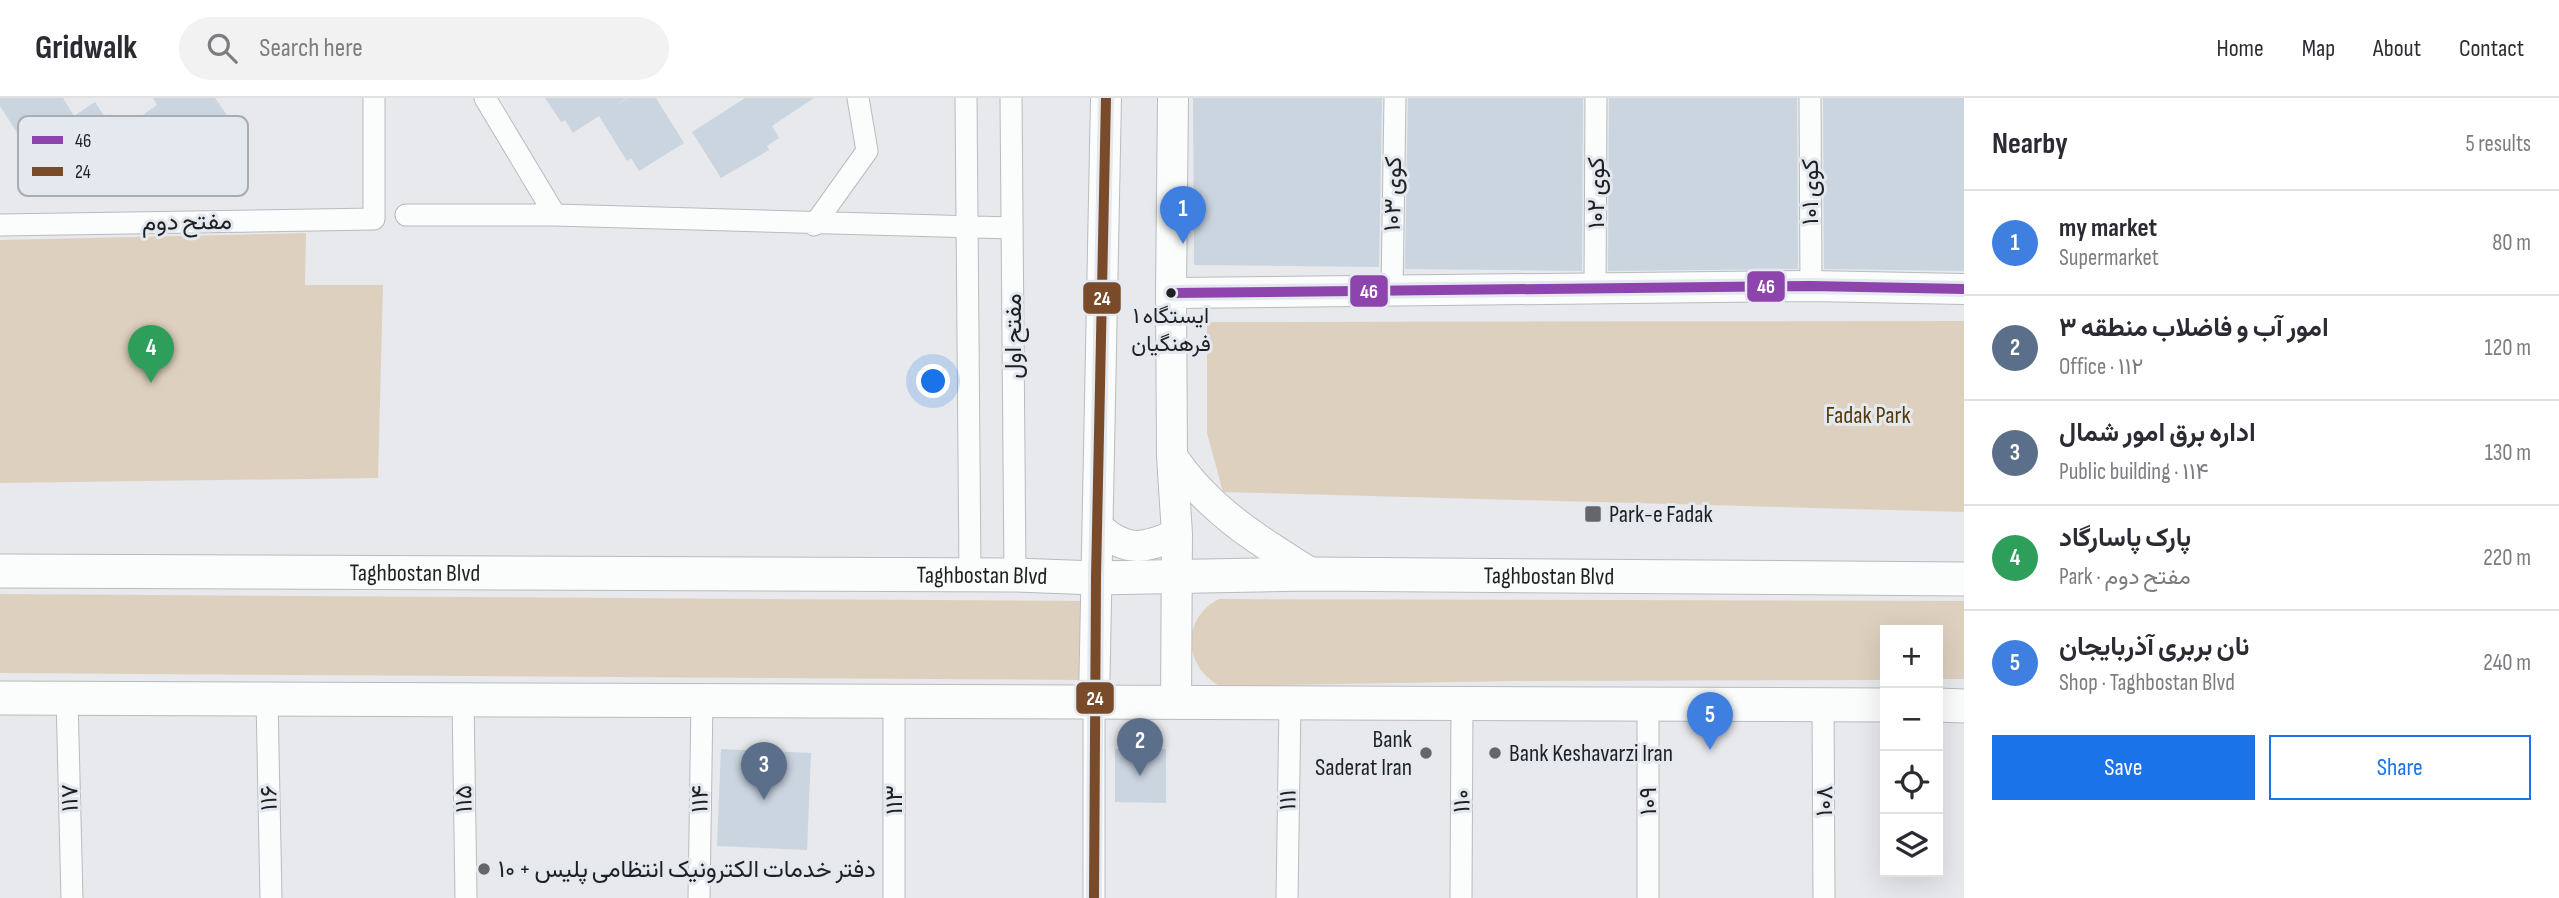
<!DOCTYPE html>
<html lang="en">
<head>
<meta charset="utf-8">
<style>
	body { margin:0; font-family:"Sofia Sans Condensed",Vazirmatn,sans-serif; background:#f2f2f3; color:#2b2b33 }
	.controls { position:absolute; right:21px; bottom:21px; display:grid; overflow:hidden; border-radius:0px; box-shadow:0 7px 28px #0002 }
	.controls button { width:63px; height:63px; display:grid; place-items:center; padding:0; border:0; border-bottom:2px solid #e1e1e2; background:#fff; color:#2b2b33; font:35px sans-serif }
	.you { position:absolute; left:934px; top:284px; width:24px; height:24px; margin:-18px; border:5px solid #fff; border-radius:50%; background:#1a73e8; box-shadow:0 0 0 10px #1a73e833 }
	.badge { display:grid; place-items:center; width:46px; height:46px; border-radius:50%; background:#1a73e8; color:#fff; font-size:23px; font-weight:700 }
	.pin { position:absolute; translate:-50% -58px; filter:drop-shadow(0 2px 4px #0008) }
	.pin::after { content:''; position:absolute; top:37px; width:24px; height:21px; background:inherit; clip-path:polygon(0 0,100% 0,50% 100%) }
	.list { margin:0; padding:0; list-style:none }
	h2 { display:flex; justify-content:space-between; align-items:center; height:91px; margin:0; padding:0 28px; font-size:30px }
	h2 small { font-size:23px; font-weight:400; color:#7c7c81 }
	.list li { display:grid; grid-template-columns:46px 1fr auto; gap:21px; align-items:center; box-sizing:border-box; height:105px; padding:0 28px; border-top:2px solid #e1e1e2 }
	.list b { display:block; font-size:26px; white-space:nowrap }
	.list p { margin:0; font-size:23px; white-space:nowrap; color:#7c7c81 }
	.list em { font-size:23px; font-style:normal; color:#7c7c81 }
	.actions { display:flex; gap:14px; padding:21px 28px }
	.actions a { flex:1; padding:16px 0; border:2px solid #1a73e8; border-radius:0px; text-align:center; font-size:24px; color:#1a73e8 }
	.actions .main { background:#1a73e8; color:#fff }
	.icon { flex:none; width:38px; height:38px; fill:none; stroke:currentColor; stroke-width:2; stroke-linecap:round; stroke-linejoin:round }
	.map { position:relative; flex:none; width:1964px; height:800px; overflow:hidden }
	header { display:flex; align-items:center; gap:42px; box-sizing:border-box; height:98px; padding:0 35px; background:#fff; border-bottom:2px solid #e1e1e2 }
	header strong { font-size:33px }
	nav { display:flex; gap:38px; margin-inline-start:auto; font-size:24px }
	.search { width:490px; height:63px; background:#f2f2f3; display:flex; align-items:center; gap:18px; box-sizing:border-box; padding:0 24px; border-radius:38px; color:#7c7c81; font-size:26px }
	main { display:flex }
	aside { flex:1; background:#fff }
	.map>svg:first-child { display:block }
	.green { fill:#ded0be }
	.building { fill:#cad5e0 }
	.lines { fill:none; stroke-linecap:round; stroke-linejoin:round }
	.street-casing { stroke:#b9bbbe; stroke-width:23 }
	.secondary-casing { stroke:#b9bbbe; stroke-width:32 }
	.primary-casing { stroke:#b9bbbe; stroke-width:35 }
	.street { stroke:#fbfcfc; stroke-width:21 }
	.secondary { stroke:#fbfcfc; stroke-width:30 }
	.primary { stroke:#fbfcfc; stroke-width:33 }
	.bus-1-casing { stroke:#e4e9ef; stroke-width:16 }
	.bus-2-casing { stroke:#e4e9ef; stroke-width:16 }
	.bus-1 { stroke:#8e44ad; stroke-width:10 }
	.bus-2 { stroke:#7a4b2a; stroke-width:10 }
	.bus-dot { fill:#1e2022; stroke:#e4e9ef; stroke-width:2.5 }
	.poi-dot { fill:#646669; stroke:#e4e9ef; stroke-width:2.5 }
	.labels { text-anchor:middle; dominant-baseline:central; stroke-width:6; stroke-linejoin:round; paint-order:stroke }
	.bus-label { font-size:22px; fill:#1e2022; stroke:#e4e9ef }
	.street-label { font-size:24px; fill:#1e2022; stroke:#e4e9ef }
	.park-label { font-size:24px; fill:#55390b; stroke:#e4e9ef }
	.poi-label { font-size:24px; fill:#1e2022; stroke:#e4e9ef; text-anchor:start }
	.key { fill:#e4e9ef; stroke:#a9adb2; stroke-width:2 }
	.key-label { font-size:19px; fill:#1e2022 }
	.line-badge { stroke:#e4e9ef; stroke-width:2.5 }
	.badge-label { font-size:19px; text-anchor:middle; font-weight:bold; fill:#fff }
</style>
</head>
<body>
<header>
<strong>Gridwalk</strong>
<div class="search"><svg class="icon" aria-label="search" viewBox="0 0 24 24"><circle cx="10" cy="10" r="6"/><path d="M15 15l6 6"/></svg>Search here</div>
<nav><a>Home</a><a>Map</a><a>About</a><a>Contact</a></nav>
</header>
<main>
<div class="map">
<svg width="1964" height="800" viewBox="0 0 1964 800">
	<rect width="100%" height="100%" fill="#e7e9ec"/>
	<!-- green -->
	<path class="green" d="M 306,135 L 305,187 L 383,187 L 378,380 L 0,385 L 0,142 Z
		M 1964,223 L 1964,414 L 1223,394 L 1207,335 L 1207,224 Z
		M 0,496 L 1083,503 L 1083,582 L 0,575 Z
		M 1219,501 L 1964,503 L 1964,581 L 1938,581 L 1938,532 L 1885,532 L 1885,582 L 1514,583 L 1220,588 C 1184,569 1180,521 1219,501 Z"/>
	<!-- building -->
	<path class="building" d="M 0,0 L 63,0 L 74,18 L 95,4 L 105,19 L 110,16 L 121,32 L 157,7 L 153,0 L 215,0 L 227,17 L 214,25 L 216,29 L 186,49 L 184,46 L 168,56 L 161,46 L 95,89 L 87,76 L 83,78 L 52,32 L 29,46 L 21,34 L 18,36 L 0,8 Z
		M 545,0 L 627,0 L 607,13 L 628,0 L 656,0 L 684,45 L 639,73 L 631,60 L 627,63 L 599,18 L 573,35 L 565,22 L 561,24 Z
		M 745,0 L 814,0 L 772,28 L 779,40 L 767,48 L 769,52 L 721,80 L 692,34 Z
		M 1193,0 L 1382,0 L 1379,169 L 1194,167 Z
		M 1408,0 L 1583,0 L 1582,173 L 1405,171 Z
		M 1609,0 L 1797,0 L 1798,171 L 1608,173 Z
		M 1823,0 L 1964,0 L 1964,173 L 1824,171 Z
		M 721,651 L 811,655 L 807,752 L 717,748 Z
		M 1115,651 L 1166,651 L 1166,705 L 1115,704 Z"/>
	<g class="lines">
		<defs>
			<path id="street" d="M 485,0 L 555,117 L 1012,130
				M 966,0 L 970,476
				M 1011,0 L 1015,477
				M 1810,0 L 1811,188
				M 406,117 L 555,117
				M 0,127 L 374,121 L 374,0
				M 814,127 L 867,53 L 858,0
				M 1595,190 L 1596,0
				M 1392,193 L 1395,0
				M 67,600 L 72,800
				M 267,601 L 271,800
				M 463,601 L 466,800
				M 1823,607 L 1824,800
				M 699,800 L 702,602
				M 894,800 L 894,603
				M 1094,800 L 1094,604
				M 1287,800 L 1290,605
				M 1461,800 L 1462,606
				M 1648,800 L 1648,606"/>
			<path id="secondary" d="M 1173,0 L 1171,195 L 1172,358 L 1177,436 L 1176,605
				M 1171,195 L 1811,188 L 1964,191
				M 1172,358 C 1207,411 1259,443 1312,476
				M 1098,429 C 1126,455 1144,451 1177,436
				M 1094,604 L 1106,0"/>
			<g id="primary">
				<path id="s1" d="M 0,473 L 1015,477 L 1096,480 L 1312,476 L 1964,481"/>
				<path d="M 0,600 L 1885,607"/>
				<path d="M 1938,607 L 1964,608"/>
			</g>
		</defs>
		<!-- street casing -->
		<use href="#street" class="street-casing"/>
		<!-- secondary casing -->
		<use href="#secondary" class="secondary-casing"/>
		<!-- primary casing -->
		<use href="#primary" class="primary-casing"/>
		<!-- street -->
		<use href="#street" class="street"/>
		<!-- secondary -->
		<use href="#secondary" class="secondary"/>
		<!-- primary -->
		<use href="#primary" class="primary"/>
		<defs>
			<path id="bus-1" d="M 1171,195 L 1811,188 L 1964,191"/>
			<path id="bus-2" d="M 1094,800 L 1096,480 L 1106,0"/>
		</defs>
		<!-- bus-1 casing -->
		<use href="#bus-1" class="bus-1-casing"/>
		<!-- bus-2 casing -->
		<use href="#bus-2" class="bus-2-casing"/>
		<!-- bus-1 -->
		<use href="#bus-1" class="bus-1"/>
		<!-- bus-2 -->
		<use href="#bus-2" class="bus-2"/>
	</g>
	<!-- markers -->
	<circle class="bus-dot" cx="1171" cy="195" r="6"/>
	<g class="poi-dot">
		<rect x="1584" y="407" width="18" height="18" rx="3.5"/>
		<circle cx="1426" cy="655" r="7"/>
		<circle cx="1495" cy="655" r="7"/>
		<circle cx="484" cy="771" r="7"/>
	</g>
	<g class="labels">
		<!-- bus labels -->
		<g class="bus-label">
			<text x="1171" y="218">ایستگاه ۱<tspan x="1171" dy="28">فرهنگیان</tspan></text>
		</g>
		<!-- street labels -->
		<g class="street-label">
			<text transform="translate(1810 94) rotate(-90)">کوی ۱۰۱</text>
			<text transform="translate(1596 95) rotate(-90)">کوی ۱۰۲</text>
			<text transform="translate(1393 96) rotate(-89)">کوی ۱۰۳</text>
			<text transform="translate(187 124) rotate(-1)">مفتح دوم</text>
			<text transform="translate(1013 238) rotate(-90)">مفتح اول</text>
			<text stroke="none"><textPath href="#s1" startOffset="415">Taghbostan Blvd</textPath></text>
			<text stroke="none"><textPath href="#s1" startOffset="982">Taghbostan Blvd</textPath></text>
			<text stroke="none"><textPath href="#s1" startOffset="1549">Taghbostan Blvd</textPath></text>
			<text transform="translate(70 700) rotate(-91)">۱۱۷</text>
			<text transform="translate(269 700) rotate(-91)">۱۱۶</text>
			<text transform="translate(464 701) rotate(-91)">۱۱۵</text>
			<text transform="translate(700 701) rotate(-89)">۱۱۴</text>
			<text transform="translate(894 702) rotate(-90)">۱۱۳</text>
			<text transform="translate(1288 702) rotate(-89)">۱۱۱</text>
			<text transform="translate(1462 703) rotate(-89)">۱۱۰</text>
			<text transform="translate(1648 703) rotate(-90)">۱۰۹</text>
			<text transform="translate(1824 703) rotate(-90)">۱۰۸</text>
		</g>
		<!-- park labels -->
		<g class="park-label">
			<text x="1868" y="317">Fadak Park</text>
		</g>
		<!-- poi labels -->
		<g class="poi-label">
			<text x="1609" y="416">Park-e Fadak</text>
			<text x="1412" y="641" text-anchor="end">Bank<tspan x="1412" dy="28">Saderat Iran</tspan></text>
			<text x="1509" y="655">Bank Keshavarzi Iran</text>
			<text x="498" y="771">دفتر خدمات الکترونیک انتظامی پلیس + ۱۰</text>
		</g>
	</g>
	<!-- legend -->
	<rect x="18" y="18" width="230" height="80" rx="10" class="key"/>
	<rect x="32" y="38" width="31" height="8" fill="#8e44ad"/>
	<rect x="32" y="69" width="31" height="9" fill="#7a4b2a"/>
	<g class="key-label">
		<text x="75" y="49">46</text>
		<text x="75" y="80">24</text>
	</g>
	<g class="line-badge">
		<rect x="1746" y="172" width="40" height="33" rx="7" fill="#8e44ad"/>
		<rect x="1349" y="176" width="40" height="34" rx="7" fill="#8e44ad"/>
		<rect x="1082" y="183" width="40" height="34" rx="7" fill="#7a4b2a"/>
		<rect x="1075" y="583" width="40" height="34" rx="7" fill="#7a4b2a"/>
	</g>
	<g class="badge-label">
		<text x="1766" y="195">46</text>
		<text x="1369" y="200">46</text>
		<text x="1102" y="207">24</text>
		<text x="1095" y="607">24</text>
	</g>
</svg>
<div class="controls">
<button>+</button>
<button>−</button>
<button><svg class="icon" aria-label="locate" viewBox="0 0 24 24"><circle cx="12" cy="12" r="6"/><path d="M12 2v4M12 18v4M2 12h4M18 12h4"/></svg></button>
<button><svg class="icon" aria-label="layers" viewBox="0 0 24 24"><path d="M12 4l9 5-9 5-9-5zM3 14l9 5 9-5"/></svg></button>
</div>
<div class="you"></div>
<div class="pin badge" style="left:1183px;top:146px;background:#3f7fe0">1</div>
<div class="pin badge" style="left:1140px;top:678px;background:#5c6f8a">2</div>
<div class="pin badge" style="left:764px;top:702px;background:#5c6f8a">3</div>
<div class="pin badge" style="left:151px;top:285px;background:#2e9e5b">4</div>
<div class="pin badge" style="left:1710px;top:652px;background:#3f7fe0">5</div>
</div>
<aside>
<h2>Nearby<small>5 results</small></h2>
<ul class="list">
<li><span class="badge" style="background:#3f7fe0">1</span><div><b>my market</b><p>Supermarket</p></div><em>80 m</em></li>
<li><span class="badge" style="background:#5c6f8a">2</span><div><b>امور آب و فاضلاب منطقه ۳</b><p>Office · ۱۱۲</p></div><em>120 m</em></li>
<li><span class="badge" style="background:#5c6f8a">3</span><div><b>اداره برق امور شمال</b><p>Public building · ۱۱۴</p></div><em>130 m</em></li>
<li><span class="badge" style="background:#2e9e5b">4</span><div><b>پارک پاسارگاد</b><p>Park · مفتح دوم</p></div><em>220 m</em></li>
<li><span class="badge" style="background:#3f7fe0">5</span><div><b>نان بربری آذربایجان</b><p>Shop · Taghbostan Blvd</p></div><em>240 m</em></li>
</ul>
<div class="actions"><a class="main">Save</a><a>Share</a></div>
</aside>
</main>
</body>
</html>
